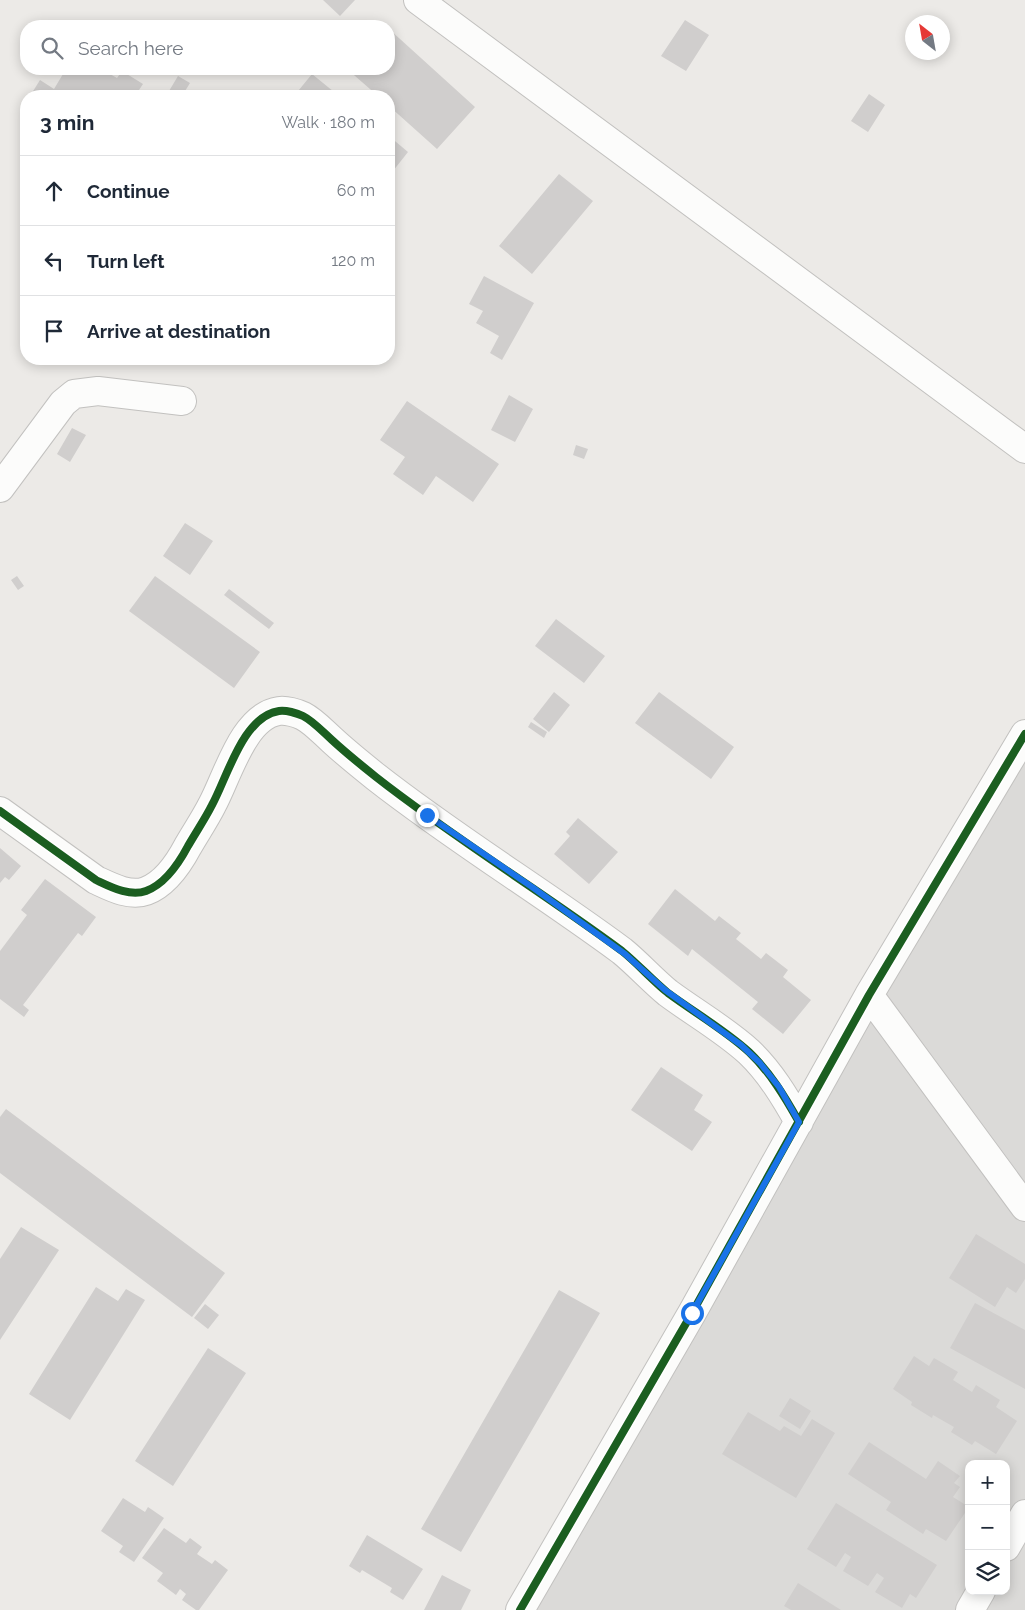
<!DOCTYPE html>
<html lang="en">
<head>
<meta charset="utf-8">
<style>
	body { margin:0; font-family:Raleway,sans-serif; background:#f2f2f3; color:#1f2937 }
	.controls { position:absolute; right:15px; bottom:15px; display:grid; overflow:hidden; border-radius:10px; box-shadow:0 2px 12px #0003 }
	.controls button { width:45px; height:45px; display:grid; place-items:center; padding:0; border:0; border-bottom:1px solid #e0e1e3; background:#fff; color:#1f2937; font:25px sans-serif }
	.compass { position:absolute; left:905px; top:15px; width:45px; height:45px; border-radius:50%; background:#fff; box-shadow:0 2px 12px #0003; rotate:329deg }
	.stop { position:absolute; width:15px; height:15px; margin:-11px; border:4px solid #1a73e8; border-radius:50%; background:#fff }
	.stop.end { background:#1a73e8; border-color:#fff; box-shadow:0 1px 5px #0008 }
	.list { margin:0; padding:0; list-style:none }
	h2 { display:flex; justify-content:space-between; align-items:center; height:65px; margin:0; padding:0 20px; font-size:21px }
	h2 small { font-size:16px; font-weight:400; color:#747a83 }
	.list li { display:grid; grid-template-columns:32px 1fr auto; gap:15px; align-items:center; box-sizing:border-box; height:70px; padding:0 20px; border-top:1px solid #e0e1e3 }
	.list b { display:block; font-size:19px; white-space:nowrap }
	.list em { font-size:16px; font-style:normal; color:#747a83 }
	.icon { flex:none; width:28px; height:28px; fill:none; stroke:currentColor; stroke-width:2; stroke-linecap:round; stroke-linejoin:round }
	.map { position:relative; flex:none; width:1025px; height:1610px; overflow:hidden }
	.search { position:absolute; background:#fff; box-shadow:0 2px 12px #0003; left:20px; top:20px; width:375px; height:55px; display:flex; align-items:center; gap:12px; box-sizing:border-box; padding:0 18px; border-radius:20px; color:#747a83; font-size:19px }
	.panel { position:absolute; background:#fff; box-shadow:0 2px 12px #0003; left:20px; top:90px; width:375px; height:275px; border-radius:20px }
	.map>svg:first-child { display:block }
	.residential { fill:#dbdad8; fill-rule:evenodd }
	.building { fill:#d0cecd }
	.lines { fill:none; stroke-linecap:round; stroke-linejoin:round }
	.minor-casing { stroke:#c2c1bf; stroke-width:30 }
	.minor { stroke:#fcfcfb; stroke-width:28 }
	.cycleway-casing { stroke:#fff; stroke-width:11 }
	.cycleway { stroke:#1b5e20; stroke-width:8 }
	.route { stroke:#1a73e8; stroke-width:6 }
</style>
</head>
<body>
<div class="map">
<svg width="1025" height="1610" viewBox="0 0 1025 1610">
	<rect width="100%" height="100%" fill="#eceae7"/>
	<!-- residential -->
	<path class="residential" d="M 1025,738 L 1025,1610 L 524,1610 ZM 969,1464 L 1006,1464 L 1006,1591 L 969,1591 Z"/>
	<!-- building -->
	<path class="building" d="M 323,0 L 355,0 L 340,16 Z
		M 685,20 L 709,35 L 686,71 L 661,56 Z
		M 389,29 L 475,107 L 437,149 L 389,106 L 389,96 L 378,96 L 347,69 L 389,69 Z
		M 66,69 L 101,69 L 117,78 L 122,71 L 143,84 L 135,96 L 30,96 L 40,80 L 54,89 Z
		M 312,74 L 339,96 L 294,96 Z
		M 178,76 L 190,83 L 182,96 L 177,96 L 169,91 Z
		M 869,94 L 885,105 L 868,132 L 851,121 Z
		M 389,136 L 408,152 L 389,176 Z
		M 559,174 L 593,201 L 532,274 L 499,246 Z
		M 484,276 L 534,303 L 502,360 L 490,353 L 499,336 L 476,323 L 483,311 L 469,304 Z
		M 509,395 L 533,409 L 515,442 L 491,430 Z
		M 407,401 L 499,464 L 473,502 L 436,476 L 423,495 L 393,474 L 405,457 L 380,440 Z
		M 72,428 L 86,435 L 70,462 L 57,454 Z
		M 576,445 L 588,449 L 584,459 L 573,455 Z
		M 185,523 L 213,541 L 190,575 L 163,556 Z
		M 17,576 L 24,586 L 18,590 L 11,580 Z
		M 155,576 L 260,652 L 234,688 L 129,611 Z
		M 229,589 L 274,623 L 269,629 L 224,595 Z
		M 556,619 L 605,656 L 584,683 L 535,646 Z
		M 554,692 L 570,705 L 549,732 L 533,719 Z
		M 659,692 L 734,747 L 711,779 L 635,723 Z
		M 531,722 L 547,732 L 544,738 L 528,727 Z
		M 578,818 L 618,852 L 589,884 L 554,854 L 570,836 L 566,832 Z
		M 0,848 L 21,866 L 9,880 L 5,877 L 0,883 Z
		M 45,879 L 96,917 L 82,936 L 78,933 L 23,1005 L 29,1010 L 24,1017 L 0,999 L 0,951 L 27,915 L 21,910 Z
		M 675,889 L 715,921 L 719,916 L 741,933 L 736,939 L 761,959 L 766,953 L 788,970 L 783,977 L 811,1000 L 783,1034 L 752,1009 L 758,1002 L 692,949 L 688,956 L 648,924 Z
		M 661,1067 L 703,1095 L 694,1110 L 712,1122 L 692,1151 L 631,1110 Z
		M 6,1109 L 225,1273 L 192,1317 L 0,1173 L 0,1117 Z
		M 21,1227 L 59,1250 L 0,1340 L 0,1259 Z
		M 976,1234 L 1025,1264 L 1025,1279 L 1016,1293 L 1007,1287 L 995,1307 L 949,1278 Z
		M 96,1287 L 118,1301 L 126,1289 L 145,1300 L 70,1420 L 29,1394 Z
		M 559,1290 L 600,1313 L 461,1552 L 421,1529 Z
		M 975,1303 L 1025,1330 L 1025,1389 L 950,1348 Z
		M 205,1304 L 219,1315 L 208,1329 L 194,1318 Z
		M 208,1348 L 246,1373 L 173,1486 L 135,1461 Z
		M 914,1356 L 929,1366 L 934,1358 L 958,1372 L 953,1380 L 972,1392 L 976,1385 L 1000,1400 L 996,1407 L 1017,1421 L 996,1454 L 975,1441 L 972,1445 L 951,1432 L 954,1427 L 933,1415 L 932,1418 L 911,1405 L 912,1402 L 893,1389 Z
		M 790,1398 L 811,1411 L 800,1429 L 779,1416 Z
		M 748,1412 L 780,1431 L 784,1426 L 801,1436 L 812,1419 L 835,1433 L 796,1498 L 722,1454 Z
		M 869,1442 L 926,1479 L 938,1461 L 960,1476 L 954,1483 L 960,1487 L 953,1497 L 969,1507 L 946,1541 L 926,1529 L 923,1534 L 886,1510 L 891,1502 L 848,1474 Z
		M 123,1498 L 145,1512 L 148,1507 L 164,1518 L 134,1562 L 119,1552 L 123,1546 L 101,1531 Z
		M 836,1503 L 937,1565 L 916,1598 L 910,1594 L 902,1608 L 875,1592 L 884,1578 L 877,1573 L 868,1586 L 843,1571 L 851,1557 L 845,1553 L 836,1567 L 807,1549 Z
		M 164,1528 L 186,1543 L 190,1538 L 202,1547 L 197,1554 L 212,1564 L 215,1560 L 228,1570 L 199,1610 L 196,1610 L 182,1600 L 186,1594 L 180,1589 L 176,1595 L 157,1581 L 163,1573 L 142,1558 Z
		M 367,1535 L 423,1569 L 403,1600 L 390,1592 L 392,1588 L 362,1570 L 360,1573 L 349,1566 Z
		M 442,1575 L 471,1590 L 461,1610 L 424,1610 Z
		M 798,1583 L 841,1610 L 791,1610 L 784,1606 Z"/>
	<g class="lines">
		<defs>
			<path id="minor" d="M 418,0 L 1025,449
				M 0,488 L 63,403 L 74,394 L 98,391 L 182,401
				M 0,811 L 96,880 C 111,887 130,897 146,891 C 165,884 179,863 188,846 C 196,832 205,819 212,805 C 227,778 243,716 279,711 C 286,710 297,713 303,716 C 313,721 323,732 332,740 C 346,753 361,765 376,777 C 455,839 541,891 622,951 C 638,964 652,980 668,993 C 695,1013 725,1030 749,1052 C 770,1072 785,1097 799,1122
				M 869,995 L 1025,1207
				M 1006,1547 L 1025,1514
				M 520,1610 L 692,1313 L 869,995 L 1025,734
				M 970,1610 L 981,1591"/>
		</defs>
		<!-- minor casing -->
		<use href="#minor" class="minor-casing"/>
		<!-- minor -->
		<use href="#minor" class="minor"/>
		<defs>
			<path id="cycleway" d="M 0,811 L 96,880 C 111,887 130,897 146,891 C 165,884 179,863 188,846 C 196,832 205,819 212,805 C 227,778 243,716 279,711 C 286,710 297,713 303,716 C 313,721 323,732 332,740 C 346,753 361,765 376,777 C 455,839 541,891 622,951 C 638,964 652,980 668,993 C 695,1013 725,1030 749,1052 C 770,1072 785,1097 799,1122
				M 520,1610 L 692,1313 L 869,995 L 1025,734"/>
		</defs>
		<!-- cycleway casing -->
		<use href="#cycleway" class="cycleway-casing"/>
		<!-- cycleway -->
		<use href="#cycleway" class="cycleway"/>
	</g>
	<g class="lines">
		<!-- route -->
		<path class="route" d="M 427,815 L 532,887 L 625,954 L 665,990 L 741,1045 L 760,1063 L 779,1087 L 799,1122 L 692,1313"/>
	</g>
</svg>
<div class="controls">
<button>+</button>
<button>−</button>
<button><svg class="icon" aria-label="layers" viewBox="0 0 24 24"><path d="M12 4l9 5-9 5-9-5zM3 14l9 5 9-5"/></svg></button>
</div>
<svg class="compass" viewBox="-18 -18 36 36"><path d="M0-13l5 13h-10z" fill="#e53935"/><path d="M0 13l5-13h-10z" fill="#747a83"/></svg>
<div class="stop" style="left:692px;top:1313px"></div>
<div class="stop end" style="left:427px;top:815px"></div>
<div class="search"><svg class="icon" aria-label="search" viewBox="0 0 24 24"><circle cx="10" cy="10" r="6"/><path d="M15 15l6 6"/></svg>Search here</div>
<section class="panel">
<h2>3 min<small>Walk · 180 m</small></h2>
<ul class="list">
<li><svg class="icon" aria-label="ahead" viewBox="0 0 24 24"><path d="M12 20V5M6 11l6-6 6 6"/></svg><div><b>Continue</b></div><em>60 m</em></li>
<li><svg class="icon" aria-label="left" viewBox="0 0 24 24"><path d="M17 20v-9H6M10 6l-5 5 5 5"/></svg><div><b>Turn left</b></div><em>120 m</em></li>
<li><svg class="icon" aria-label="arrive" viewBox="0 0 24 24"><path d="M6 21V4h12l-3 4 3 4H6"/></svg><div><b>Arrive at destination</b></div></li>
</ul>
</section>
</div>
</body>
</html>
